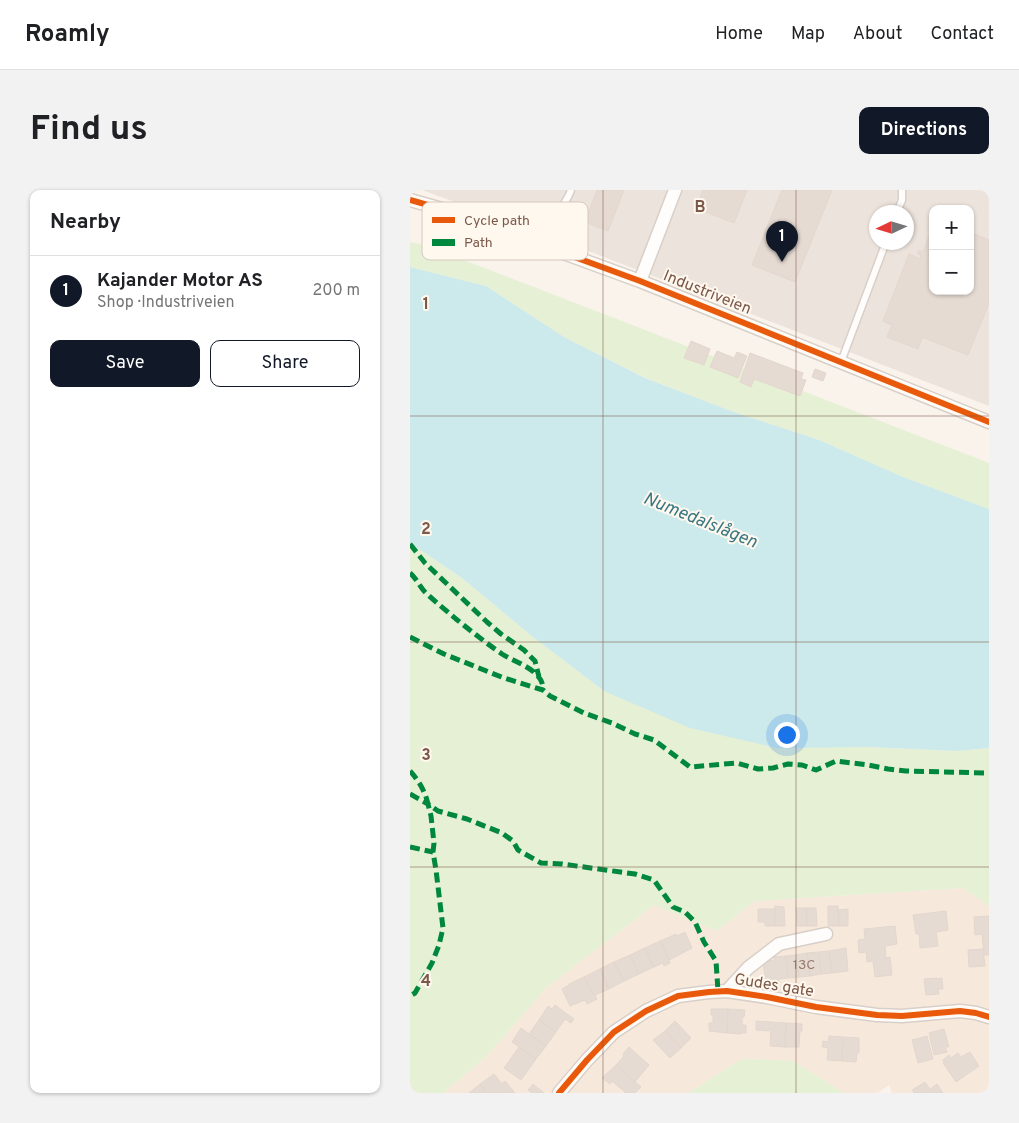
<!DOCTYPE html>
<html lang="en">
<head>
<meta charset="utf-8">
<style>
	body { margin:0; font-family:Overpass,sans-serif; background:#f2f2f2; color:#202124 }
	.controls { position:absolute; right:15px; top:15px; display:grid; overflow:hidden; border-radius:10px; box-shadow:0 1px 4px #0004 }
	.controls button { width:45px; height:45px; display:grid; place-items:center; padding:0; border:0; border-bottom:1px solid #e0e0e0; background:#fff; color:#202124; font:25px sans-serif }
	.compass { position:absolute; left:459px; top:15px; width:45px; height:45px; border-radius:50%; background:#fff; box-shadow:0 1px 4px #0004; rotate:266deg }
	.you { position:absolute; left:376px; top:544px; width:18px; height:18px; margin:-12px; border:4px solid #fff; border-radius:50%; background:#1a73e8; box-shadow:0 0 0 8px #1a73e833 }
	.badge { display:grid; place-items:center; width:32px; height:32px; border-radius:50%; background:#111827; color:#fff; font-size:16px; font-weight:700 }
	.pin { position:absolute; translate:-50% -41px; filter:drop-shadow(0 1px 2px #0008) }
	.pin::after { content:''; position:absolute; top:26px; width:18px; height:15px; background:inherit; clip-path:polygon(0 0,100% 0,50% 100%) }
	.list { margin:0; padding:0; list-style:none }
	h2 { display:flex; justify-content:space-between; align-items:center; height:65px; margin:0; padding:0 20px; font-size:21px }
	h2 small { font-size:16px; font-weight:400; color:#757577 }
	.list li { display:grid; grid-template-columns:32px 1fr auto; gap:15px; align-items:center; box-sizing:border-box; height:70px; padding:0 20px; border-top:1px solid #e0e0e0 }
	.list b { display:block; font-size:19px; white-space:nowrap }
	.list p { margin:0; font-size:16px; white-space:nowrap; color:#757577 }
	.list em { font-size:16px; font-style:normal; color:#757577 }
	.actions { display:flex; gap:10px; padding:15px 20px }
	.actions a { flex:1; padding:11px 0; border:1px solid #111827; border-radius:10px; text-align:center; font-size:18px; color:#111827 }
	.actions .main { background:#111827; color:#fff }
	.map { position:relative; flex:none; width:579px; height:903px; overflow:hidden; border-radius:10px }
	header { display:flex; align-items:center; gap:30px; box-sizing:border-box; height:70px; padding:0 25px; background:#fff; border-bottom:1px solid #e0e0e0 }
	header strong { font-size:24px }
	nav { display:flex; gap:28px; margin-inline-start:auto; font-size:18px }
	.intro { display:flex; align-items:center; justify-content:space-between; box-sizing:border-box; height:120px; padding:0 30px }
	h1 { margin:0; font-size:35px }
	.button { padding:12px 22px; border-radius:10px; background:#111827; color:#fff; font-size:18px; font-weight:700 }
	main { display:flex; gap:30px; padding:0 30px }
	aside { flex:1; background:#fff; border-radius:10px; box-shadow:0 1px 4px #0004 }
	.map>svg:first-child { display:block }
	.residential { fill:#f6e9dc }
	.industrial { fill:#ece3dc; fill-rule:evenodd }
	.green { fill:#e6f0d5 }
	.water { fill:#cce9eb }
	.building { fill:#e6dbd3; stroke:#e3d6cd }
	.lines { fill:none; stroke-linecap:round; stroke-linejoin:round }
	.lane-casing { stroke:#d8cfc8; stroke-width:9 }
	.street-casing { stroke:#d8cfc8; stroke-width:15 }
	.lane { stroke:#fefdfc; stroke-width:6 }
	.street { stroke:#fefdfc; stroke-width:12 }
	.quiet { stroke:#00873e; stroke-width:5; stroke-dasharray:10 5; stroke-linecap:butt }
	.cycleway-casing { stroke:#fff8ef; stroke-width:9 }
	.cycleway { stroke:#e8590c; stroke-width:6 }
	.grid { fill:none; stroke:#7b5848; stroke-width:1; stroke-opacity:0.55 }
	.labels { text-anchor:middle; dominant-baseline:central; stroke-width:4; stroke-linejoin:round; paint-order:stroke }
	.number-label { font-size:14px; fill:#987b6d }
	.street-label { font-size:16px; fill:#7b5848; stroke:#fff8ef }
	.water-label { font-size:18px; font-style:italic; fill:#3a7882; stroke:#fff8ef }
	.key { fill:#fff8ef; stroke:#d7c8bd; stroke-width:1 }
	.key-label { font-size:14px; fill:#7b5848 }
	.grid-label { font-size:16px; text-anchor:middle; font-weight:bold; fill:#7b5848; stroke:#fff8ef; stroke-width:4; stroke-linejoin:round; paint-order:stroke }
</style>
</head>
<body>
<header>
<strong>Roamly</strong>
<nav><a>Home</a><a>Map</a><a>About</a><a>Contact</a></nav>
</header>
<div class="intro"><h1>Find us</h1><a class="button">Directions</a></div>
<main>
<aside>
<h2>Nearby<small></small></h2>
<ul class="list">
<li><span class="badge">1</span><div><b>Kajander Motor AS</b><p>Shop · Industriveien</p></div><em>200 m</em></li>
</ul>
<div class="actions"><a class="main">Save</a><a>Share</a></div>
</aside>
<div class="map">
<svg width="579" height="903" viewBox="0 0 579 903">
	<rect width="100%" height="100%" fill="#f9f3ec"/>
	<!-- residential -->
	<path class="residential" d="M 553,698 L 579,716 L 579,903 L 482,903 L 479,895 L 468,903 L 434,903 L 383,871 L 332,869 L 278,903 L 33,903 L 76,867 L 137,797 L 244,715 L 306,741 L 345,711 Z"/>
	<!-- industrial -->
	<path class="industrial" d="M 12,0 L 579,0 L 579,216 L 176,60 ZM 523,19 L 560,19 L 560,101 L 523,101 ZM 467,22 L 497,22 L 497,52 L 467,52 Z"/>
	<!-- green -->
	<path class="green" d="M 0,52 L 15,55 L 579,273 L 579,319 L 493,287 L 409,250 L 321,221 L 236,188 L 154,147 L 76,96 L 0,77 Z
		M 0,353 L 52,388 L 123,447 L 194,501 L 458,557 L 547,561 L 579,558 L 579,716 L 553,698 L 345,711 L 306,741 L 244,715 L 137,797 L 76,867 L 33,903 L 0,903 Z
		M 332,869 L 383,871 L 434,903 L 278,903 Z"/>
	<!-- water -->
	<path class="water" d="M 0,77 L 76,96 L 154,147 L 235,188 L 321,221 L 409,250 L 493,287 L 579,319 L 579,558 L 547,561 L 458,557 L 367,558 L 280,538 L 194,501 L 123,447 L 52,388 L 0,353 Z"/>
	<!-- building -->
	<path class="building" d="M 187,0 L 214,0 L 198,41 L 175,32 Z
		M 293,0 L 337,0 L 324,33 L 286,18 Z
		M 372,0 L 422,0 L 385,92 L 342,75 Z
		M 523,36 L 523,101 L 560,101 L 560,42 L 579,50 L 579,113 L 558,165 L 512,147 L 508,159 L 477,147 L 482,135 L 473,131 L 499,64 L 510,69 L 511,65 L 508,64 L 509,60 L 513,62 Z
		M 281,151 L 300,159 L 294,175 L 274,168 Z
		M 307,161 L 324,168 L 327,162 L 337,166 L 328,188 L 300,177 Z
		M 340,163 L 393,183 L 391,189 L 396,190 L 390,206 L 344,189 L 341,197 L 330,192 Z
		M 405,179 L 416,183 L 413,191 L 402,187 Z
		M 365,716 L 374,717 L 375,736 L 365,736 Z
		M 418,716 L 428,716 L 429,736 L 418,736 Z
		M 386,718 L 396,718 L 397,736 L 387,736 Z
		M 396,718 L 406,718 L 407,736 L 397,736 Z
		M 348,719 L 365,719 L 365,736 L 355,736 L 355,732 L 348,732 Z
		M 438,719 L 438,736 L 429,736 L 428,720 Z
		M 536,721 L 538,740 L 526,742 L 528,756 L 510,758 L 509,744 L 506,744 L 503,725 Z
		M 579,726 L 579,765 L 574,765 L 572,744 L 565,745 L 564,727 Z
		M 485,736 L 487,754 L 475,756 L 476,768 L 480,767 L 482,785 L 465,787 L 463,771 L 457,772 L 456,762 L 449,763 L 448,750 L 455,749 L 454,739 Z
		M 275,742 L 282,758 L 259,770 L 250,751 L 266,744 L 267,746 Z
		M 250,751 L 260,773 L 254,776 L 253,773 L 244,777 L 235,758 Z
		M 235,758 L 244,777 L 229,784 L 220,765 Z
		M 436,758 L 438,781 L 422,783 L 419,761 Z
		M 573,759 L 575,776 L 559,777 L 558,760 Z
		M 419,761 L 422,783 L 411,784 L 408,762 Z
		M 408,762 L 411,784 L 400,786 L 397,763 Z
		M 397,763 L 400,786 L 389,787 L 386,765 Z
		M 220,765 L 229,784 L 214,791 L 204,772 Z
		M 386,765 L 389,787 L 378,788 L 376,766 Z
		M 376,766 L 378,788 L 369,789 L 369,792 L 356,794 L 353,772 L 365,770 L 364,767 Z
		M 204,772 L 214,791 L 199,799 L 190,779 Z
		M 190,779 L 199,799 L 185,805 L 183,804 L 174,787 Z
		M 174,787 L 183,804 L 185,805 L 187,809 L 177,814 L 175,810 L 160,816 L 152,799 L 159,795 L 159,794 Z
		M 527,788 L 527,789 L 532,788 L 533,799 L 528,799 L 529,804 L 516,805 L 514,789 Z
		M 145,815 L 164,829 L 161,833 L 155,829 L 146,842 L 129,830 L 138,816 L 142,819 Z
		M 301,819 L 318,819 L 317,843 L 299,841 L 299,833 L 303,833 L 303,825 L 301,825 Z
		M 318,819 L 335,820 L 334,827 L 332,827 L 332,835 L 336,835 L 336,843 L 332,843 L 331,844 L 317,843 Z
		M 129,830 L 146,842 L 136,856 L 119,844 Z
		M 265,831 L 281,848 L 271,858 L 255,841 Z
		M 346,831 L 376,833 L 375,857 L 360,856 L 361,839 L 359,839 L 359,841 L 346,840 Z
		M 376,833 L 392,834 L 392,841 L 390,841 L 389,857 L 375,857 Z
		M 111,838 L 136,856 L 126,869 L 102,852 Z
		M 534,839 L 539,857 L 535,857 L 537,862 L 524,865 L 519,843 Z
		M 255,841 L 271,858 L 260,868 L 243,850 Z
		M 419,846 L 433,847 L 432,871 L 417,870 L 418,858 L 412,857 L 413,851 L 418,852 Z
		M 517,846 L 523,869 L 508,873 L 502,850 Z
		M 433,847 L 449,848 L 449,863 L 447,863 L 446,872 L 432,871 Z
		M 109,857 L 126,869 L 111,890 L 94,878 Z
		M 219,857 L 239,875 L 225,892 L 206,875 L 214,866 L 213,864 Z
		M 560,862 L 569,876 L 546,892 L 533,873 L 534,872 L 533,870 L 539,865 L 541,868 L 548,863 L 551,867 Z
		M 206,875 L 231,897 L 225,903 L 216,903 L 202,891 L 200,894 L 192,888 Z
		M 84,884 L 92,894 L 95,891 L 105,903 L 98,903 L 97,902 L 95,903 L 77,903 L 70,894 Z
		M 515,892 L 520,899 L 527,894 L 533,903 L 503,903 L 504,902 L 502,900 Z
		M 70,894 L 77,903 L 59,903 Z
		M 123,894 L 134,903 L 122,903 L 118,900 Z"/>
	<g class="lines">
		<defs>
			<path id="lane" d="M 487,22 L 492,10 L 492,0
				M 131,54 L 159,5 L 161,0
				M 431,172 L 476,52"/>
			<path id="street" d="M 0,10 L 39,21 L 230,91 L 579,232
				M 230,91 L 265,0
				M 317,801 L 338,778 L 369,754 L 416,744
				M 149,903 L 177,870 L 204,842 L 236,821 L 268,806 L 299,802 L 317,801 L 357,807 L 406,817 L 467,825 L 492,826 L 550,821 L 566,823 L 579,827"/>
		</defs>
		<!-- lane casing -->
		<use href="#lane" class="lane-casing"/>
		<!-- street casing -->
		<use href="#street" class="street-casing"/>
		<!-- lane -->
		<use href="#lane" class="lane"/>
		<!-- street -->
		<use href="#street" class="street"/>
		<!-- quiet -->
		<path class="quiet" d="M 0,354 L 15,373 L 77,432 L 91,444 L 114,460 L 125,471 L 129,487
			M 0,383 C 6,388 9,395 14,401 C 24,411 36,420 46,429 C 61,441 76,453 92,464 C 106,473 134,480 133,500
			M 0,447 L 34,464 L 94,488 L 133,500 L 140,506 L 174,523 L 202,533 L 225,544 L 244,550 L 280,577 L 327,573 L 348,579 L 363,578 L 378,574 L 392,575 L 406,580 L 426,571 L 458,575 L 478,579 L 496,581 L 579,583
			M 0,581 C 9,591 15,601 18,614 L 28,621 L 57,629 L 92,643 L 103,651 L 108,660 L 131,673 L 152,674 L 225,684 L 244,690 L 263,717 L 275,722 L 285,732 L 294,752 L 306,771 L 308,801
			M 0,604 L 18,614 L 21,626 L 24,653 L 23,662 L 26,680 L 33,738 L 29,755 L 22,773 L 5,803 L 0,806
			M 0,657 L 23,662"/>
		<defs>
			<path id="cycleway" d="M 0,10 L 39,21 L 230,91 L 579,232
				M 149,903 L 177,870 L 204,842 L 236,821 L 268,806 L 299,802 L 317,801 L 357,807 L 406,817 L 467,825 L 492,826 L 550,821 L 566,823 L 579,827"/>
		</defs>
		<!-- cycleway casing -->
		<use href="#cycleway" class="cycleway-casing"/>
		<!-- cycleway -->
		<use href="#cycleway" class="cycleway"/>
	</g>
	<!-- grid -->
	<path class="grid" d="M 193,0 L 193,903M 386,0 L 386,903M 0,226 L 579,226M 0,452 L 579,452M 0,677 L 579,677"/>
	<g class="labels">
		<!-- number labels -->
		<g class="number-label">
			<text x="394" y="775">13C</text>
		</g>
		<!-- street labels -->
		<g class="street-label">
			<text transform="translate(297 103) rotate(22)">Industriveien</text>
			<text transform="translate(364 796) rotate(9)">Gudes gate</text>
		</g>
		<!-- water labels -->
		<g class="water-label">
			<text transform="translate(290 331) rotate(22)">Numedalslågen</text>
		</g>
	</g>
	<!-- legend -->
	<rect x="12" y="12" width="166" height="58" rx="8" class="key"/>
	<rect x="22" y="27" width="23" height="6" fill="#e8590c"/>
	<rect x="22" y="49" width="23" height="7" fill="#00873e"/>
	<g class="key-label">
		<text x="54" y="35">Cycle path</text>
		<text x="54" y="57">Path</text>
	</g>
	<g class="grid-label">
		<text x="290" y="22">B</text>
		<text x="16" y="119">1</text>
		<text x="16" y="344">2</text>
		<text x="16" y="570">3</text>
		<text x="16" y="796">4</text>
	</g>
</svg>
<div class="controls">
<button>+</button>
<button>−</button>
</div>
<svg class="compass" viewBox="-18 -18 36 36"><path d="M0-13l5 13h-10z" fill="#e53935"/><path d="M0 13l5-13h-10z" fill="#757577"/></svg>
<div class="you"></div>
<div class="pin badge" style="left:372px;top:72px">1</div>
</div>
</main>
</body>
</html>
